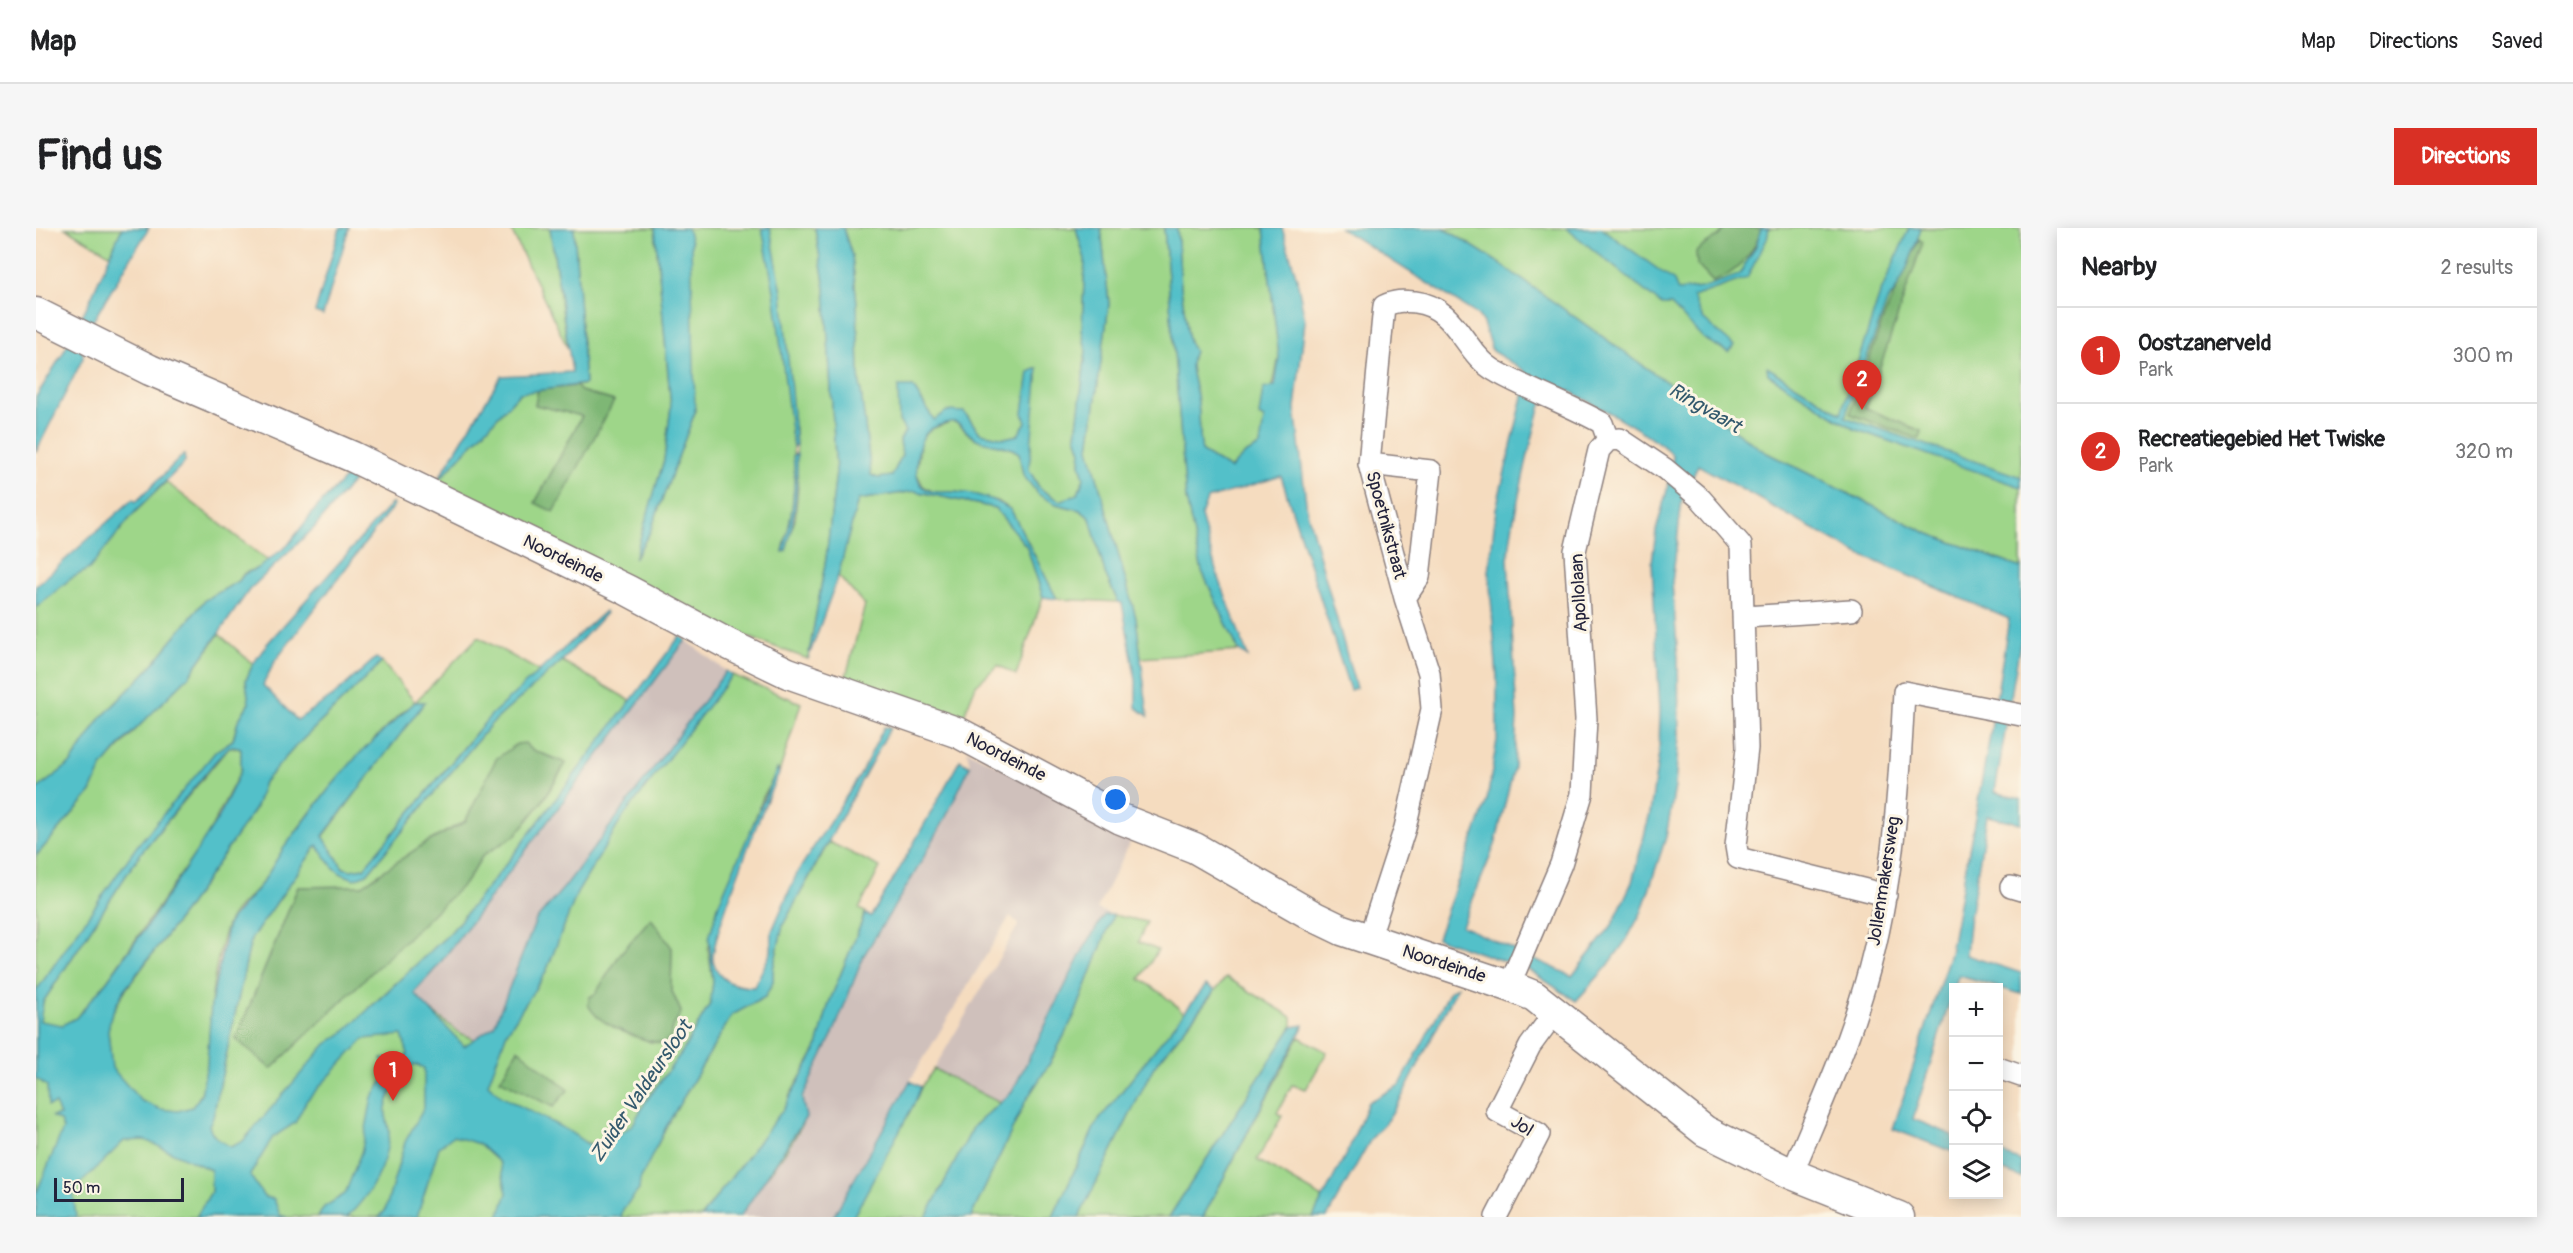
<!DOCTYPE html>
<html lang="en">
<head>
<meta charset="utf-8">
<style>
	body { margin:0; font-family:Pangolin,sans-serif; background:#f6f6f6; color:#202124 }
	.controls { position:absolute; right:18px; bottom:18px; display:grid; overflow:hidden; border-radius:0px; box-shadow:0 3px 15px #0003 }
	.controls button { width:54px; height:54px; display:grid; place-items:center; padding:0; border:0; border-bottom:2px solid #e0e0e0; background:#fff; color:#202124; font:30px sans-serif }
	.scale { position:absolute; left:18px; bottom:15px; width:130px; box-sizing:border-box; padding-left:6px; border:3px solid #22223b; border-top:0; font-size:16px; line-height:21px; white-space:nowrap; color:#22223b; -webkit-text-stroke:4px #fcf5e5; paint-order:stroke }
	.you { position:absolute; left:1080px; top:572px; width:21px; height:21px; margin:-15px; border:4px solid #fff; border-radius:50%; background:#1a73e8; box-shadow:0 0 0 9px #1a73e833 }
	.badge { display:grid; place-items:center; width:39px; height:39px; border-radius:50%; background:#d93025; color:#fff; font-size:20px; font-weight:700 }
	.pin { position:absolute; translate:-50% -50px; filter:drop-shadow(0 2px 3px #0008) }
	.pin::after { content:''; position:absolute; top:32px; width:21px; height:18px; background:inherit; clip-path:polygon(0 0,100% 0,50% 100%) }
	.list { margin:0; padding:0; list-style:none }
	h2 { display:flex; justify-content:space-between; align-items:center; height:78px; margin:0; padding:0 24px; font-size:26px }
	h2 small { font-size:20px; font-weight:400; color:#757577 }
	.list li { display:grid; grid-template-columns:39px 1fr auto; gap:18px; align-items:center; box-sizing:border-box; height:96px; padding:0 24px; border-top:2px solid #e0e0e0 }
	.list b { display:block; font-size:22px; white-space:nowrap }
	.list p { margin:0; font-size:20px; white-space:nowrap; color:#757577 }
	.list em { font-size:20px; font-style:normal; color:#757577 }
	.icon { flex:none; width:33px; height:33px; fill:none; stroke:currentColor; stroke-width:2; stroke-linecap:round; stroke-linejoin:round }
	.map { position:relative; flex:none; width:1985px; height:989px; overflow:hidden; border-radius:0px }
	header { display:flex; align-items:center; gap:36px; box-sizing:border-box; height:84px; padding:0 30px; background:#fff; border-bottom:2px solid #e0e0e0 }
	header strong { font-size:28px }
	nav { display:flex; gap:33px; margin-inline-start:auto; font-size:21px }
	.intro { display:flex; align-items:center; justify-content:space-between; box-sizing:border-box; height:144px; padding:0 36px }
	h1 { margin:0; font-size:42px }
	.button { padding:15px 27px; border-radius:0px; background:#d93025; color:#fff; font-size:21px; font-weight:700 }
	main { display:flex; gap:36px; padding:0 36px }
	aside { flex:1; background:#fff; border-radius:0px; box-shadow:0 3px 15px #0003 }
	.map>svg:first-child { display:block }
	.industrial { fill:#cfc0bb }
	.green { fill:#9ed689; stroke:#607c62; stroke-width:1.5; fill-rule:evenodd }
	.forest { fill:#7eb775; stroke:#506c58; stroke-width:1.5 }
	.water { fill:#52c0c9; stroke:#3a7182; stroke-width:1.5; fill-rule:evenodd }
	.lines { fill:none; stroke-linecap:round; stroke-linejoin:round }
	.street-casing { stroke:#8c7f7d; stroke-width:24 }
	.secondary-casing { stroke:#8c7f7d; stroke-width:33 }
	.street { stroke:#fff; stroke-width:21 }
	.secondary { stroke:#fff; stroke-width:30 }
	.labels { text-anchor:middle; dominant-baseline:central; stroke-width:6; stroke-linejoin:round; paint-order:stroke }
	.street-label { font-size:18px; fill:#22223b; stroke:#fcf5e5 }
	.water-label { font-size:20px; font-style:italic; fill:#33596d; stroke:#fcf5e5 }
</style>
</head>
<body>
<header>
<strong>Map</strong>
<nav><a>Map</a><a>Directions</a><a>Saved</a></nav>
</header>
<div class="intro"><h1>Find us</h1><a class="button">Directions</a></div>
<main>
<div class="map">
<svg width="1985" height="989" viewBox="0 0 1985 989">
	<rect width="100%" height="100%" fill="#fcf5e5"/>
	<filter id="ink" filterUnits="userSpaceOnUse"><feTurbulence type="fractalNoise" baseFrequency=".0167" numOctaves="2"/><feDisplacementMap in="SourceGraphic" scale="12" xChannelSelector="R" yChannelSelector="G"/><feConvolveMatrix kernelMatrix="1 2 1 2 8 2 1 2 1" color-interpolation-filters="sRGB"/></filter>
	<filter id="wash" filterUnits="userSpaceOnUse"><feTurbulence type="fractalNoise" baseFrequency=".008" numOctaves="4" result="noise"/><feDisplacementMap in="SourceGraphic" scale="24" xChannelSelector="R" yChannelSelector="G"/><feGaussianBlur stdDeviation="1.35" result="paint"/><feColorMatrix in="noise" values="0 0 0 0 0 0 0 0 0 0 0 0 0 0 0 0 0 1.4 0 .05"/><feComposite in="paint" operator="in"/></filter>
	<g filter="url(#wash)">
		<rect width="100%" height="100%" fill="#f5dcbf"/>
		<!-- industrial -->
		<path class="industrial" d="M 650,412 L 690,443 L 530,657 L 500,692 L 458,799 L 429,818 L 378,764 L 401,739 Z
			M 931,522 L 1098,607 L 1061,681 L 1077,687 L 1068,687 L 1047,722 L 976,864 L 964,875 L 898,841 L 983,696 L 974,688 L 874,853 L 797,989 L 704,989 L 770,889 L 766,870 L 799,801 L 828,727 L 877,648 L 908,593 L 934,538 Z"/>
		<!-- green -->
		<path class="green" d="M 29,0 L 86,0 L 75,27 Z
			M 474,0 L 514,0 L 532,121 Z
			M 538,0 L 619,0 L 635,179 L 628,232 L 600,328 L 614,304 L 659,184 L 630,0 L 779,0 L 789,60 L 800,244 L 790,331 L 772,431 L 693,402 L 400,255 L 484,165 L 502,162 L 500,177 L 546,188 L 499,275 L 578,173 L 544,163 L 540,158 L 549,156 ZM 755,198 L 759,199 L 762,259 L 759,292 L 747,323 L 755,291 L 759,247 Z
			M 807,0 L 1040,0 L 1049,31 L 1046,102 L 1050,123 L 1040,208 L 1045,223 L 1044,235 L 1048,250 L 1042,267 L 1024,273 L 1004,261 L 993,242 L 1001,140 L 990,194 L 982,207 L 969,210 L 944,205 L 928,184 L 898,192 L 877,159 L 869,203 L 864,213 L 866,227 L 856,248 L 842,251 L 835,247 L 823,147 L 821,76 L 816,28 Z
			M 1065,0 L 1128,0 L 1150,271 L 1166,343 L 1203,423 L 1105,430 L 1100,390 L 1053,220 L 1073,76 Z
			M 1141,0 L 1228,0 L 1243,129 L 1224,218 L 1209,226 L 1194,241 L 1166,224 C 1163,207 1164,192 1162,176 C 1161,158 1150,140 1158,123 L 1153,114 L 1145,60 Z
			M 1408,0 L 1985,0 L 1985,340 L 1891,305 L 1729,224 L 1460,33 Z
			M 916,193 C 928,197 928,205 938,210 C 953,217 969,215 983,225 L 987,247 L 1020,276 L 1044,282 L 1054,290 L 1069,345 L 1082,374 L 1021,371 L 975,282 L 962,273 L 919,264 L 899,265 L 887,258 L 880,244 L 885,212 L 893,202 Z
			M 130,254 L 232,333 L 222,340 L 208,345 L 203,353 L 169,372 L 112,442 L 65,490 L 35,535 L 0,562 L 0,380 L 34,351 L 53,341 L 98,285 Z
			M 879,263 L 959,280 L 991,319 L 1007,369 L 980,447 L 962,437 L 940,457 L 926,492 L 808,456 L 829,377 L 802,348 L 821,272 Z
			M 183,406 L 217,436 L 210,452 L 213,475 L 202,493 L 197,512 L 180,523 L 5,758 L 4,787 L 7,774 L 104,626 L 193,519 L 205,521 L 205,542 L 170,610 L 71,753 L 40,790 L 74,825 L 72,803 L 75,787 L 88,764 L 151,680 L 220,579 L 228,554 L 258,520 L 346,434 L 379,474 L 442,409 L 505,444 L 443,501 L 328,640 L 315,642 L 307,640 L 287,609 L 388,474 L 379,474 C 335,510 298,553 264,598 C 250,616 240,637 226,655 C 216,668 197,681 191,697 C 183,719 177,754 175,777 C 173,805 177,858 156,879 L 173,897 L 177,889 L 215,711 L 281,617 L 304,645 L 331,646 L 455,496 L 526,433 L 595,473 L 471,635 L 415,704 L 333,780 L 363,758 L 425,806 C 443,810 449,821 458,836 L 471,804 L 510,744 L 541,665 L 586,589 L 696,447 L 765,475 L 743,545 L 742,542 L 727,569 L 672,720 L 677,754 L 674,776 L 646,824 L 610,873 L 597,897 L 569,919 L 548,914 L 552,919 L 620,920 L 631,897 L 696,787 L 729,769 L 737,754 L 737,741 L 747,697 L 793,614 L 844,639 L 823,681 L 829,684 L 829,686 L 793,775 L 782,818 L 753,869 L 769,890 C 753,926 722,958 697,989 L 723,914 L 665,989 L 0,989 L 0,768 L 3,759 L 0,763 L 0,628 L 55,564 L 65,539 L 120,480 L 153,448 ZM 494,521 L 530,535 L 506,574 L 480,607 L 447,627 L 430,654 L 200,811 L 262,659 L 325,658 L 388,616 L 429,593 L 436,581 ZM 636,720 L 635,761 L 645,784 L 628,815 L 614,814 L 561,789 L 554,769 Z
			M 1077,687 L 1111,694 L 1102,714 L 1122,722 L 1104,751 L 1125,765 L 1150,786 L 1060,896 L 1017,989 L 935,989 L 990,872 L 1014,835 L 1040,784 Z
			M 1190,749 L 1256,789 L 1256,799 L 1133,989 L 1043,989 L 1117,840 Z
			M 1263,809 L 1291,824 L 1270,861 L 1256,857 L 1241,885 L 1246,888 L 1221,932 L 1287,970 L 1277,989 L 1167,989 Z
			M 898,841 L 964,875 L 938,898 L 890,989 L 817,989 L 879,874 L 885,859 Z"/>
		<!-- forest -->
		<path class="forest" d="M 1688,0 L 1726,0 C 1718,25 1703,44 1677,54 L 1661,37 L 1660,24 C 1668,15 1684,11 1688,0 Z
			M 1883,11 L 1887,14 L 1830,180 L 1885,203 L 1883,211 L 1814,186 L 1847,91 Z
			M 540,158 L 545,163 L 578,173 L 518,284 L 499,275 L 546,188 L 499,177 L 502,162 Z
			M 489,515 L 494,521 L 530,535 L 506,574 L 480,607 L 447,627 L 430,654 L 235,841 L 200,811 L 262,659 L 325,658 L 388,616 L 429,594 L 460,531 L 481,516 Z
			M 615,690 L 636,720 L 635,761 L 645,784 L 635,803 L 635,809 L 628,815 C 608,814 560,797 552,776 L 554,769 L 560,765 L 584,726 Z
			M 482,821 L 532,862 L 517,879 L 464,852 Z"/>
		<!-- water -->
		<path class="water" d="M 86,0 L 113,0 L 55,96 L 46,119 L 47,130 L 0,224 L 0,169 L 27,125 L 54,72 Z
			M 304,0 L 313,0 L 287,87 L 279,84 Z
			M 514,0 L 538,0 L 549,156 L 484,165 L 400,255 L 465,148 L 536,144 Z
			M 619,0 L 651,0 L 655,14 L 659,184 L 614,304 L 598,331 L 628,232 L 635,179 Z
			M 726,0 L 734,0 L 746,64 L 760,218 L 757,219 L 738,63 Z
			M 779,0 L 807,0 L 816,28 L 821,76 L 823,147 L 835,247 L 842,250 L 856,248 L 866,227 L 864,212 L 869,203 L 863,193 L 862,159 L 877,159 L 898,192 L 911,183 L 928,184 L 944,205 L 969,210 L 982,207 L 990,194 L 987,185 L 993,144 L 1002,140 L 993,242 L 1004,261 L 1024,273 L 1042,266 L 1048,250 L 1044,235 L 1045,223 L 1040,208 L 1050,123 L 1046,102 L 1049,31 L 1040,0 L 1065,0 L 1073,76 L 1053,220 L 1100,390 L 1112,488 L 1100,479 L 1100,452 L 1086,375 L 1082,374 L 1069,345 L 1054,290 L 1044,282 L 1020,276 L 1003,267 L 987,247 L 983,225 C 969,214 948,218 936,208 C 928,203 925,192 914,194 C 908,195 897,199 892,203 C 881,213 875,248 887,259 C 897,267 907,263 918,264 C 938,265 959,271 975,282 L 1021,371 L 1007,369 L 991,319 L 959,280 L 879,263 L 822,272 L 802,348 L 772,431 L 790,331 L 800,244 L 789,60 Z
			M 1128,0 L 1141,0 L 1145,60 L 1153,114 L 1158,123 C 1150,140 1161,158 1162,175 C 1164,192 1163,207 1166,224 L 1194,241 L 1209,226 L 1224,218 L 1228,191 L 1223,188 L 1227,161 L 1239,158 L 1243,129 L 1228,0 L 1246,0 L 1261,51 L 1269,93 L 1259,180 L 1271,283 L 1320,460 L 1314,462 L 1245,248 L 1171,271 L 1165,288 L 1179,339 L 1212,429 L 1203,423 L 1166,343 L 1150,271 Z
			M 1304,0 L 1408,0 L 1460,33 L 1729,224 L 1891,305 L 1985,340 L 1985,409 L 1959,564 L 1985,571 L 1985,595 L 1951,588 L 1933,695 L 1930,727 L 1985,745 L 1985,766 L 1923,748 L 1918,760 L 1877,891 L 1917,907 L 1917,924 L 1857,901 L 1914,725 L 1954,508 L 1973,391 L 1820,325 L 1662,237 L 1646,272 L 1636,355 L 1642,429 L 1643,507 L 1639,559 L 1630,609 L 1606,683 L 1591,711 L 1571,739 L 1540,773 L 1493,742 L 1401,710 L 1451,572 L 1461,512 L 1461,450 L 1453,344 L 1460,281 L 1492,148 L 1488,142 L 1456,123 L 1447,95 L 1442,87 ZM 1526,159 C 1545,169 1632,214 1637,229 L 1632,258 L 1620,303 L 1616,334 L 1624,483 L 1623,525 L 1614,585 L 1596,654 L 1576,697 L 1536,748 L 1426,698 L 1459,617 L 1478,539 L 1481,490 L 1472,331 L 1477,295 L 1491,231 L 1504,180 L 1515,160 Z
			M 1530,0 L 1565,0 L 1638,53 L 1642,63 L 1666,60 L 1703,47 L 1720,18 L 1725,0 L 1733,0 L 1731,11 L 1711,50 L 1657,69 L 1667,91 L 1698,118 L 1692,124 L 1668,111 L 1635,77 L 1626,77 Z
			M 1873,0 L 1885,0 C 1877,25 1868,53 1851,74 L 1809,189 L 1985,249 L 1985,259 L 1818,201 L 1732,146 L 1731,139 L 1805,185 L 1844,66 Z
			M 148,226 L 149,234 L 98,285 L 53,341 L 34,351 L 0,380 L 0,358 L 97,271 L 100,274 Z
			M 761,226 C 762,260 760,290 750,323 L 747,324 C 755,292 761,260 757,227 Z
			M 311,248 L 317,253 L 279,299 L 213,362 L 153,448 L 86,515 L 66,539 L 55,564 L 0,628 L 0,562 L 35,535 L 65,490 L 112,442 L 169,372 L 203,353 L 208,346 L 222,340 L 252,317 L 280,280 Z
			M 356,275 L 358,277 L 239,433 L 227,457 L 261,492 L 297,468 L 340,430 L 346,434 L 258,520 L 228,554 L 220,579 L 151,680 L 87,764 L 75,787 L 72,803 L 76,840 L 104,872 L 124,881 L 142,883 L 156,879 L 160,874 L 165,867 L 171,836 L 175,776 L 192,695 L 227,654 L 247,621 L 292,562 L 321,528 L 379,474 L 389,474 L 287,608 L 307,640 L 315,642 L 328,640 L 455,487 L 569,383 L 570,385 L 526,433 L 455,496 L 331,646 L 318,651 L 304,645 L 296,638 L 281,617 L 215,711 L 177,889 L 173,897 C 176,909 184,913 195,919 L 207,913 L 290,816 L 307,805 L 415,704 L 471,635 L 644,408 L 650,412 L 401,739 L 378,765 L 428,818 L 458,798 L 500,692 L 530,657 L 690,443 L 696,447 L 587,589 L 541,665 L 510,744 L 471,804 L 452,856 L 466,869 L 531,902 L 553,917 L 569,919 L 597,896 L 610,873 L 646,824 L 674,776 L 677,754 L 673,710 L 683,675 L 741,541 L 743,545 C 731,569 674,712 677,732 C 681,753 699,759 718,759 L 735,724 L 736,703 L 761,645 L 824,547 L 848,499 L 854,500 L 747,697 L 737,741 L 737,754 L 729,769 L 696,787 L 631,897 L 604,952 L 603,962 L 587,981 L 585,989 L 463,989 L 471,965 L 464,935 L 443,916 L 417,908 L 403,919 L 381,989 L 343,989 L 349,983 L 369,914 L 388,880 L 388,840 L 378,836 C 366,849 354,862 350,879 C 348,888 354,898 353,907 C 350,938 334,968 311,989 L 282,989 L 288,979 L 309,966 L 326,922 L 336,869 L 351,847 L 346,831 L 366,832 L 372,826 L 366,807 L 328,811 L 271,872 L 259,895 L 237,909 L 214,947 L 228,969 L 238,971 L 244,987 L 251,989 L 160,989 L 175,964 L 175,942 L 109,912 L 88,913 L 37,963 L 40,989 L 0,989 L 0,966 L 27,901 L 24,893 L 16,889 L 24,887 L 19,876 L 12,878 L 11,858 L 0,850 L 0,763 L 101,618 L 180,523 L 197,512 L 202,493 L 213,475 L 210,452 L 217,436 L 231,416 ZM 198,518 L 205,521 L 205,542 L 183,589 L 118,688 L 71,753 L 40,790 L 26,797 L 4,793 L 7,774 L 104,626 L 178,535 L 193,519 Z
			M 924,532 L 934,538 L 908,593 L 877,648 L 828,727 L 799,801 L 766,870 L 770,889 L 704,989 L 665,989 L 746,883 L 780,822 L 793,775 L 829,686 L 835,688 L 860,647 Z
			M 1068,687 L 1077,687 L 1040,784 L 1014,835 L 990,872 L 935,989 L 890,989 L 938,898 L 976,864 L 1047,722 Z
			M 1170,757 L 1179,762 L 1117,840 L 1043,989 L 1017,989 L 1060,896 Z
			M 1422,758 L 1366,869 L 1350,894 L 1335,911 L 1291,989 L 1277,989 L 1314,918 L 1332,874 L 1364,857 L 1414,763 Z
			M 1268,797 L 1167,989 L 1133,989 L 1256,799 Z
			M 874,853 L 885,859 L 879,874 L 817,989 L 797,989 Z
			M 1962,924 L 1985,933 L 1985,950 L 1963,941 Z"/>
	</g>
	<g filter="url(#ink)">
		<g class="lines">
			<defs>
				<path id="street" d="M 1333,236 L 1395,243 L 1383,349 L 1369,370
					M 1709,389 L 1815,382
					M 1975,659 L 1985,662
					M 1333,711 L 1369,600 L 1396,481 L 1393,445 L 1369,370 L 1333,236 L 1348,78 C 1360,72 1367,73 1379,74 C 1422,79 1427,126 1461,144 C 1495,163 1532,176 1566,195 L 1572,212
					M 1473,758 L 1525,636 L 1546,566 L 1550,491 L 1539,323 L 1563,222 L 1572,212 L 1584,211 L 1629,241 L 1665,271 L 1705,317 L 1711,520 L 1700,618 L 1702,630 L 1850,667
					M 1962,840 L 1985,848
					M 1756,946 C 1779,890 1805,834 1823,776 C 1856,675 1863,569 1868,464 L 1985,487
					M 1460,989 L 1503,906 L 1461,883 L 1494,818 L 1519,784"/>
				<path id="secondary" d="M 0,85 L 114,142 L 317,229 L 591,362 L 692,416 L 752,445 L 923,505 L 1085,591 L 1159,620 L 1279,689 L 1306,702 L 1473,758 L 1498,768 L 1669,903 L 1756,946 L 1863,989"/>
			</defs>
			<!-- street casing -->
			<use href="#street" class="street-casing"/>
			<!-- secondary casing -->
			<use href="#secondary" class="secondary-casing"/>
			<!-- street -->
			<use href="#street" class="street"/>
			<!-- secondary -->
			<use href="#secondary" class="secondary"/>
		</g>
	</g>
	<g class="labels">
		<!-- street labels -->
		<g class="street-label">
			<text transform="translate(1350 297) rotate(75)">Spoetnikstraat</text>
			<text transform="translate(527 331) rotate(26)">Noordeinde</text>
			<text transform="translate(1543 365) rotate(-93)">Apollolaan</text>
			<text transform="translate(970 529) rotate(27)">Noordeinde</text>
			<text transform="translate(1848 653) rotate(-81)">Jollenmakersweg</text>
			<text transform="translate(1408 736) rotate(18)">Noordeinde</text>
			<text transform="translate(1486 898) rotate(33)">Jol</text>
		</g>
		<!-- water labels -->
		<g class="water-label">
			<text transform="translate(1669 180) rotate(30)">Ringvaart</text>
			<text transform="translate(605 863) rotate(-56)">Zuider Valdeursloot</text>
		</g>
	</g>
</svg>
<div class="controls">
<button>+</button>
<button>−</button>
<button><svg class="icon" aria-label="locate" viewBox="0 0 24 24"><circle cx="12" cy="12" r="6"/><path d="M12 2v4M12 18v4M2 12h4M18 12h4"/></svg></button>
<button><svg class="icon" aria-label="layers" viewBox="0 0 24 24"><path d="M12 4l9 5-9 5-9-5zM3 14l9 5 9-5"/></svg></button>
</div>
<div class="scale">50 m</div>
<div class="you"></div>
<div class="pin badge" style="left:357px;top:873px">1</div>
<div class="pin badge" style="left:1826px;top:182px">2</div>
</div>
<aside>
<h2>Nearby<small>2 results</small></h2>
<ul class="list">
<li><span class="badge">1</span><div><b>Oostzanerveld</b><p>Park</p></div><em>300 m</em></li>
<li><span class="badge">2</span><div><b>Recreatiegebied Het Twiske</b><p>Park</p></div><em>320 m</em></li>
</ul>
</aside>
</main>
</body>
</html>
